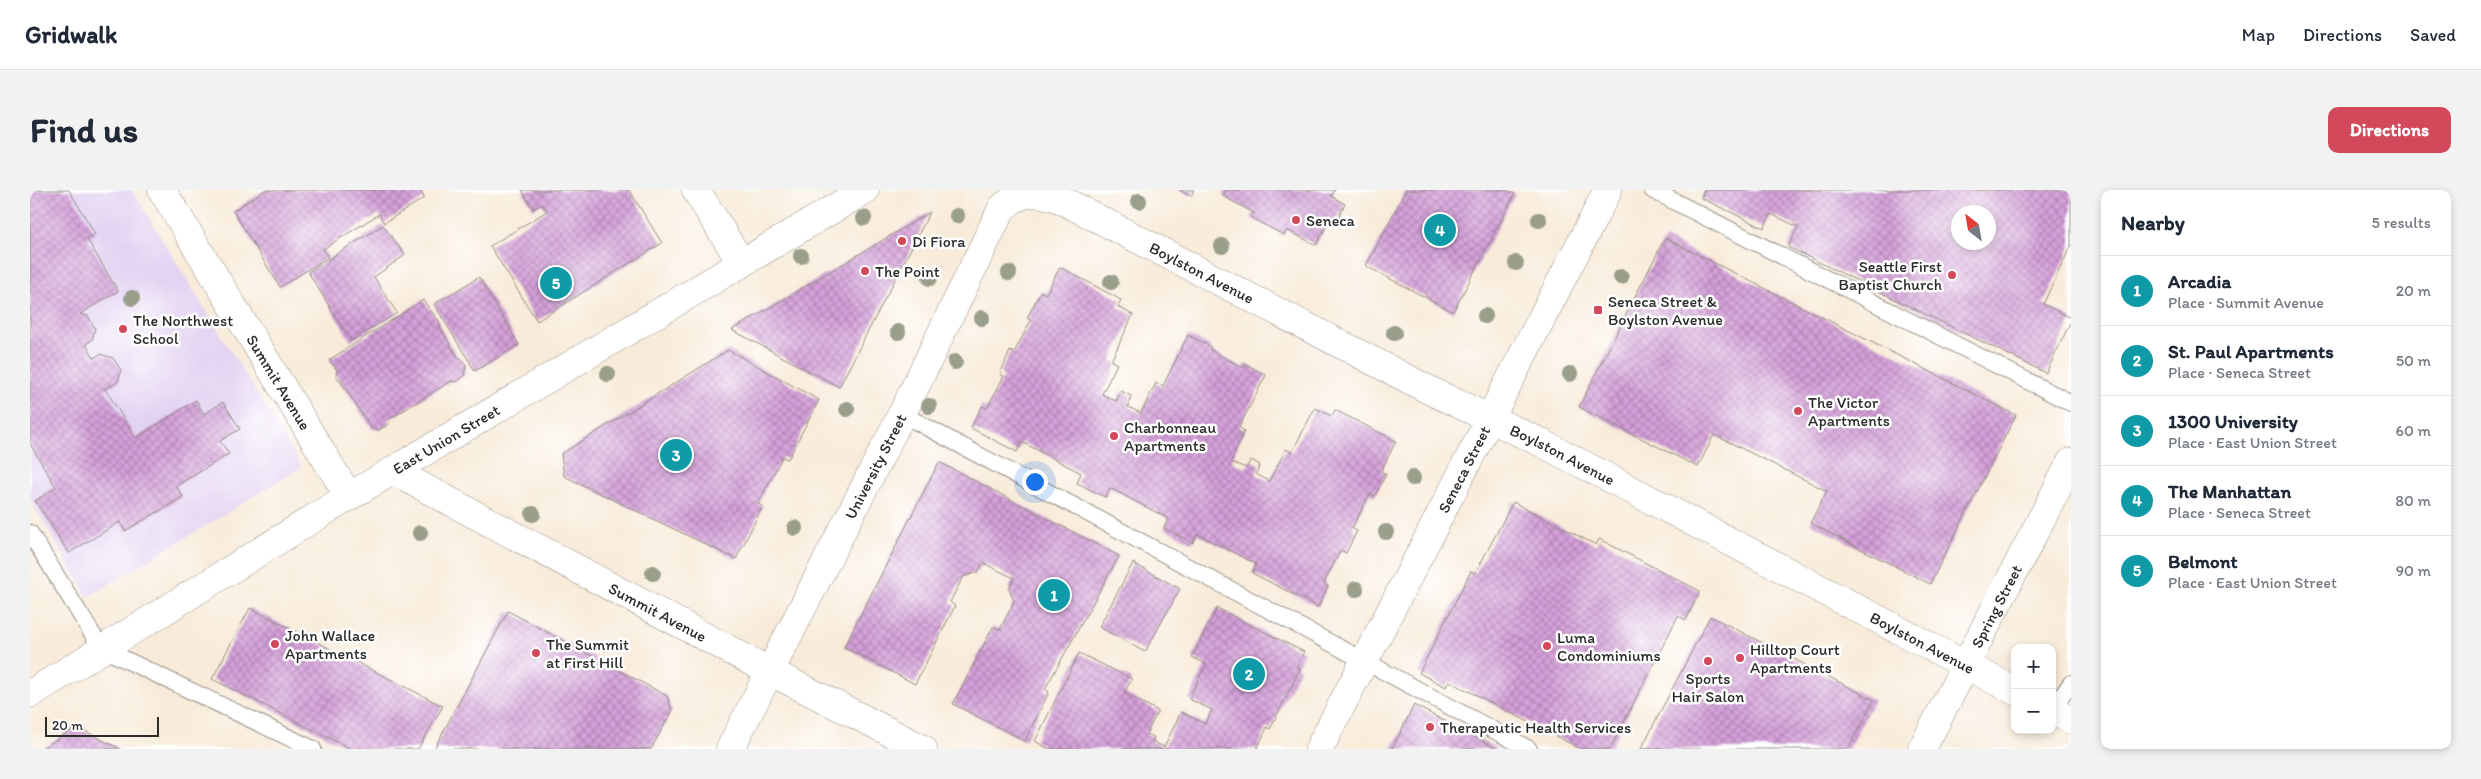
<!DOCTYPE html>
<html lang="en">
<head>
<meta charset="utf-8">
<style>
	body { margin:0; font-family:Itim,sans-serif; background:#f2f2f3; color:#1f2937 }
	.controls { position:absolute; right:15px; bottom:15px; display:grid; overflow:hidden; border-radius:10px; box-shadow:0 2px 8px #0003 }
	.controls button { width:45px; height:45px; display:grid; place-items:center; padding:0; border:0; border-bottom:1px solid #e0e1e3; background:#fff; color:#1f2937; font:25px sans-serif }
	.compass { position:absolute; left:1921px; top:15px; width:45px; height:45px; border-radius:50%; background:#fff; box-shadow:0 2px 8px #0003; rotate:329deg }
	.scale { position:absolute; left:15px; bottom:12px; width:114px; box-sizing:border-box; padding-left:5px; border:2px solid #2b2b2b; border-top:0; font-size:14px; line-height:18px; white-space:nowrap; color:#2b2b2b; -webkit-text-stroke:4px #fff; paint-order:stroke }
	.you { position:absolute; left:1004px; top:291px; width:18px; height:18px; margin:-12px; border:4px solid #fff; border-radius:50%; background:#1a73e8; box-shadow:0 0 0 8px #1a73e833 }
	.badge { display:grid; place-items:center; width:32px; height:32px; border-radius:50%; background:#d1495b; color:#fff; font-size:16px; font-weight:700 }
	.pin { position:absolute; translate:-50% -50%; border:2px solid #fff; box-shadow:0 1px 5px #0006 }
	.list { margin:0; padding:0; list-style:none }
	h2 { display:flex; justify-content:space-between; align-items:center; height:65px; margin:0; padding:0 20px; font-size:21px }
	h2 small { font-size:16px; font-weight:400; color:#747a83 }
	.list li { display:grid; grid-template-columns:32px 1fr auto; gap:15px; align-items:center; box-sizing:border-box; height:70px; padding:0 20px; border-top:1px solid #e0e1e3 }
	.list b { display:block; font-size:19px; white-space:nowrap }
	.list p { margin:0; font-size:16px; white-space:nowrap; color:#747a83 }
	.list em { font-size:16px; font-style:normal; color:#747a83 }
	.map { position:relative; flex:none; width:2041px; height:559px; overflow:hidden; border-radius:10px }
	header { display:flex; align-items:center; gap:30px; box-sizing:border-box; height:70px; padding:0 25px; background:#fff; border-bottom:1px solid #e0e1e3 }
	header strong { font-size:24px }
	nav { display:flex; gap:28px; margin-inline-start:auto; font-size:18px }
	.intro { display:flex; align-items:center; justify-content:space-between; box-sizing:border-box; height:120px; padding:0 30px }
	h1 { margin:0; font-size:35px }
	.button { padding:12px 22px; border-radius:10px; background:#d1495b; color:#fff; font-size:18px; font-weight:700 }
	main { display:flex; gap:30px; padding:0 30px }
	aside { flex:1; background:#fff; border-radius:10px; box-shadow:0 2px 8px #0003 }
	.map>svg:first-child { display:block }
	.built { fill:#e3d3f2 }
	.building { fill:url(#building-cross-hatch); fill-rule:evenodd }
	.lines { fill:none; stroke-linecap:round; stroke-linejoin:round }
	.lane-casing { stroke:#928b82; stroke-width:18 }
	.street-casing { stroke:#928b82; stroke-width:29 }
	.secondary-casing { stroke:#928b82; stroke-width:29 }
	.lane { stroke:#fff; stroke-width:16 }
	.street { stroke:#fff; stroke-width:28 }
	.secondary { stroke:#fff; stroke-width:28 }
	.tree { fill:#999f8b }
	.poi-dot { fill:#d1495b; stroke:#fff; stroke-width:2 }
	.labels { text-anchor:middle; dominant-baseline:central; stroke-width:5; stroke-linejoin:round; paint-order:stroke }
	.poi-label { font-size:16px; fill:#2b2b2b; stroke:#fff; text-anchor:start }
	.street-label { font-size:16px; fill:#2b2b2b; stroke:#fff }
</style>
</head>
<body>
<header>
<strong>Gridwalk</strong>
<nav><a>Map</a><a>Directions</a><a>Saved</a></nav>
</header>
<div class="intro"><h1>Find us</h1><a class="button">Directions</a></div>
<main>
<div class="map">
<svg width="2041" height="559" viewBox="0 0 2041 559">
	<defs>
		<pattern id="building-cross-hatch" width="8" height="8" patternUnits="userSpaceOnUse" patternTransform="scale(1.25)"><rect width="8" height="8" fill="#d5a0da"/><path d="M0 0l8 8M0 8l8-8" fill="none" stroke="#ad83b1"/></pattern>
	</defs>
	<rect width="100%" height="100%" fill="#fff"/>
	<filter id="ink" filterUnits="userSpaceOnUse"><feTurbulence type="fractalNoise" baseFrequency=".02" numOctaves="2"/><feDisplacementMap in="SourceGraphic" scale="10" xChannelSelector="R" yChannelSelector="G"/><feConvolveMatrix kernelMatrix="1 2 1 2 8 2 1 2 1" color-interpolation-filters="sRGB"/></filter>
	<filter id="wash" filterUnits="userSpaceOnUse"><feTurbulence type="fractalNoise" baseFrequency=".0096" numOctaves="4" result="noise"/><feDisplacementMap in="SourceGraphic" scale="20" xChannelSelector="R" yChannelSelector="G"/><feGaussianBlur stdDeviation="1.12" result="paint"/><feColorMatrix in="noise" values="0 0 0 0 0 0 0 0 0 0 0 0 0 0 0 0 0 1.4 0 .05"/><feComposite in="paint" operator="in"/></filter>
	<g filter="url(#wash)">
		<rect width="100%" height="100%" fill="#f8ebd9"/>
		<!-- built -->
		<path class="built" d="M 0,0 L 102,0 L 272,277 L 58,407 L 0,309 Z"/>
		<g id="blocks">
			<!-- building -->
			<path class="building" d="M 0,0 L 39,0 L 65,44 L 57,49 L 88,101 L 50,124 L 58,126 L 65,138 L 62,150 L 56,154 L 64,168 L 70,164 L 83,168 L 91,180 L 88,192 L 75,199 L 106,248 L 166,210 L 174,224 L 193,212 L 210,239 L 190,251 L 199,264 L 146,296 L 153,307 L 95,341 L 90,332 L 39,363 L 5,311 L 26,297 L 0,254 Z
				M 235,0 L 390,0 L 394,8 L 354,33 L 349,24 L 293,59 L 298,67 L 250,97 L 203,21 Z
				M 492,0 L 599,0 L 632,53 L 507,131 L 460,56 L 517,21 L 512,14 L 503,19 Z
				M 1149,0 L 1164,0 L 1161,6 Z
				M 1196,0 L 1305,0 L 1301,6 L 1315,14 L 1304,35 L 1299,32 L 1286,55 L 1257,40 L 1254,45 L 1221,28 L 1224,23 L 1193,6 Z
				M 1376,0 L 1476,0 L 1485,4 L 1423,122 L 1336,76 Z
				M 1674,0 L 2041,0 L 2041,56 L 2013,114 L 2041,128 L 2041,131 L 2016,183 L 1758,57 L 1768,37 L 1741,24 L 1734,38 L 1671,8 ZM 1928,22 L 1958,22 L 1958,52 L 1928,52 Z
				M 900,22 L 809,197 L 702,140 Z
				M 353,35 L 375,65 L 344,87 L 367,123 L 321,151 L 278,82 Z
				M 1635,48 L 1986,225 L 1900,394 L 1780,333 L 1797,301 L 1703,254 L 1684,245 L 1668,277 L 1549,217 Z
				M 1030,77 L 1091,110 L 1088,117 L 1103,125 L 1081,171 L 1087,174 L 1072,204 L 1086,211 L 1091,201 L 1101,206 L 1098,217 L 1111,223 L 1126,193 L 1133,196 L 1158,145 L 1180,156 L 1180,160 L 1214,178 L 1216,174 L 1236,185 L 1209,237 L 1214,241 L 1201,272 L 1216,278 L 1221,270 L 1230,275 L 1226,284 L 1239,291 L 1256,259 L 1262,262 L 1285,218 L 1302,226 L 1305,220 L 1366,251 L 1351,281 L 1356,284 L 1345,306 L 1340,304 L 1322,338 L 1327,341 L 1316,363 L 1311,360 L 1294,393 L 1298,396 L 1288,417 L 1222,383 L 1226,374 L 1167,344 L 1163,353 L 1134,338 L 1139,329 L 1080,298 L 1075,307 L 1047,293 L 1051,283 L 992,252 L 987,262 L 941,238 L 952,216 L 957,218 L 974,186 L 970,184 L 980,161 L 984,163 L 1001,130 L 997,128 L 1011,101 L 1016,104 Z
				M 449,87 L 489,155 L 445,181 L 404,114 Z
				M 393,110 L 409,131 L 411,139 L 428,168 L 431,168 L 436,175 L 434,186 L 426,192 L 421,191 L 358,230 L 359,234 L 349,240 L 342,239 L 306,185 L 307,180 L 299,170 Z
				M 698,160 L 789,210 L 758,269 L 752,267 L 728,314 L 733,316 L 706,369 L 534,286 L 531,264 Z
				M 909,272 L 1089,366 L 1015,499 L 1019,502 L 995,551 L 923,514 L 963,437 L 970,439 L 984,412 L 979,398 L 984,388 L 953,373 L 948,382 L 933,387 L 920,412 L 925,416 L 885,494 L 814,457 Z
				M 1483,312 L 1566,355 L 1569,349 L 1670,401 L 1656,430 L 1648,426 L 1580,559 L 1551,559 L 1419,491 L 1416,497 L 1389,483 L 1441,381 L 1445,384 Z
				M 1103,373 L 1150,399 L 1115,462 L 1069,437 Z
				M 220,418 L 413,516 L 388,559 L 321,559 L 182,489 Z
				M 1187,418 L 1274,462 L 1267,477 L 1270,479 L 1240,539 L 1237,537 L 1227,559 L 1019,559 L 1005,551 L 1049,463 L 1102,489 L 1094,503 L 1128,521 L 1116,544 L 1124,547 L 1122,551 L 1134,557 L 1151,522 L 1175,534 L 1182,520 L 1159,509 L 1176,474 L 1162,467 Z
				M 478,421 L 637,506 L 642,521 L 621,559 L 404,559 Z
				M 1680,426 L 1844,510 L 1818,559 L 1611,559 Z
				M 1384,515 L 1468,559 L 1362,559 Z
				M 46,537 L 55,541 L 90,559 L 11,559 Z"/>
		</g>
	</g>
	<g filter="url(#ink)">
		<use href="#blocks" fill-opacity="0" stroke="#928b82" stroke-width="1"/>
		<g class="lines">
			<defs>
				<path id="lane" d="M 1622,0 L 2041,213
					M 872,224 L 1499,559
					M 0,343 L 71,458 L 283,559
					M 2022,520 L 2041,493"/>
				<g id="street">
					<path id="s1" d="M 132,0 L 319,307"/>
					<path d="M 666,0 L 712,74"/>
					<path id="s2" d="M 363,281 L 741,482 L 893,559"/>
					<path id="s3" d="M 0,504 L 305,315 L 835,0"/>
					<path d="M 2022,521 L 2041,530"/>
					<path id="s4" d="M 700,559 L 872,224 L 972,18 C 991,1 1007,0 1030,9 L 1403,202 L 1512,253 L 1985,501"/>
					<path id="s5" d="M 1892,559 L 2041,272"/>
				</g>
				<g id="secondary">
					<path id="s6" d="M 1289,559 L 1578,0"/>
				</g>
			</defs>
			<!-- lane casing -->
			<use href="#lane" class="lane-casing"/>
			<!-- street casing -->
			<use href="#street" class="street-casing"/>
			<!-- secondary casing -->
			<use href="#secondary" class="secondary-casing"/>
			<!-- lane -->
			<use href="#lane" class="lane"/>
			<!-- street -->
			<use href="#street" class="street"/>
			<!-- secondary -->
			<use href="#secondary" class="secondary"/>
		</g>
		<!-- trees -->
		<g class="tree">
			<circle cx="1109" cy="11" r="8"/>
			<circle cx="927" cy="26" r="8"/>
			<circle cx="834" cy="28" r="8"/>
			<circle cx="1509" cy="30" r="8"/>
			<circle cx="1192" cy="56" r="8"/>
			<circle cx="771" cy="66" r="8"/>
			<circle cx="1486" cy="73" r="8"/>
			<circle cx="979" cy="83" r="8"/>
			<circle cx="1591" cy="87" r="8"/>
			<circle cx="900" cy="88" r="8"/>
			<circle cx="1081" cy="92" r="8"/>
			<circle cx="102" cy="108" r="8"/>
			<circle cx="1455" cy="126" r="8"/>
			<circle cx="952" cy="128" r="8"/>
			<circle cx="868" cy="142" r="8"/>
			<circle cx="1364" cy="143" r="8"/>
			<circle cx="925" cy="172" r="8"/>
			<circle cx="578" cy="184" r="8"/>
			<circle cx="1540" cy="184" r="8"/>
			<circle cx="899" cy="216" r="8"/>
			<circle cx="817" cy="219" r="8"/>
			<circle cx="1383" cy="288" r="8"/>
			<circle cx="503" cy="324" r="8"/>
			<circle cx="765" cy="338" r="8"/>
			<circle cx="1356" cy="342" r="8"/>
			<circle cx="390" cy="343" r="8"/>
			<circle cx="623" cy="383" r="8"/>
			<circle cx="1326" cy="399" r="8"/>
		</g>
	</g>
	<!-- markers -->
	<g class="poi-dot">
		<circle cx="1266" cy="30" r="5"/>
		<circle cx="872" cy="51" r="5"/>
		<circle cx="835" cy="81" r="5"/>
		<circle cx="1922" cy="85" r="5"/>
		<rect x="1563" y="115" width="10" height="10" rx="2.5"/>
		<circle cx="93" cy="139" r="5"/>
		<circle cx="1768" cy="221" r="5"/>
		<circle cx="1084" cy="246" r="5"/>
		<circle cx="245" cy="454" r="5"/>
		<circle cx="1517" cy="456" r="5"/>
		<circle cx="506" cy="463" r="5"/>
		<circle cx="1710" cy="468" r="5"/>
		<circle cx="1678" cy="471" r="5"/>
		<circle cx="1400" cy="537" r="5"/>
	</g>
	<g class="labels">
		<!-- poi labels -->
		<g class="poi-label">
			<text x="1276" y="30">Seneca</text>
			<text x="882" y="51">Di Fiora</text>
			<text x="1912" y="76" text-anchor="end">Seattle First<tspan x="1912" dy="18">Baptist Church</tspan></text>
			<text x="845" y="81">The Point</text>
			<text x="1578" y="111">Seneca Street &amp;<tspan x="1578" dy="18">Boylston Avenue</tspan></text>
			<text x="103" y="130">The Northwest<tspan x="103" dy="18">School</tspan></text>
			<text x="1778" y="212">The Victor<tspan x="1778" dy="18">Apartments</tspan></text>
			<text x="1094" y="237">Charbonneau<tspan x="1094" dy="18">Apartments</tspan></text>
			<text x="255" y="445">John Wallace<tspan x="255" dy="18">Apartments</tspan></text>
			<text x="1527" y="447">Luma<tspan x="1527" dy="18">Condominiums</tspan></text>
			<text x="516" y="454">The Summit<tspan x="516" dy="18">at First Hill</tspan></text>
			<text x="1720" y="459">Hilltop Court<tspan x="1720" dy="18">Apartments</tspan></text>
			<text x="1678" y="488" text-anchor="middle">Sports<tspan x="1678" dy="18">Hair Salon</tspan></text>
			<text x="1410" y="537">Therapeutic Health Services</text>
		</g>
		<!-- street labels -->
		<g class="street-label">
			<text stroke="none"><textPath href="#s4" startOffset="828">Boylston Avenue</textPath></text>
			<text stroke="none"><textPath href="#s1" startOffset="225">Summit Avenue</textPath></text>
			<text stroke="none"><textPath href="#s3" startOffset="488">East Union Street</textPath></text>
			<text stroke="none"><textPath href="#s4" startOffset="1232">Boylston Avenue</textPath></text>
			<text stroke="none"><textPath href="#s4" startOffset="318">University Street</textPath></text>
			<text stroke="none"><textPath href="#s6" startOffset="315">Seneca Street</textPath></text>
			<text stroke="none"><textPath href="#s5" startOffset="161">Spring Street</textPath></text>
			<text stroke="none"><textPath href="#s2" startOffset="300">Summit Avenue</textPath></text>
			<text stroke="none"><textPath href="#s4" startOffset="1638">Boylston Avenue</textPath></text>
		</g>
	</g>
</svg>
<div class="controls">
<button>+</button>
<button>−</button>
</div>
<svg class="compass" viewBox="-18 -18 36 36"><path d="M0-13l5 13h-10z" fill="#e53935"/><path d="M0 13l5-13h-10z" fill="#747a83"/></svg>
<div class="scale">20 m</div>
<div class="you"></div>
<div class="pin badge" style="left:1024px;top:405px;background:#0f9aa8">1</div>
<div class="pin badge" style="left:1219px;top:484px;background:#0f9aa8">2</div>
<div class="pin badge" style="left:646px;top:265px;background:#0f9aa8">3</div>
<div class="pin badge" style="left:1410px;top:40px;background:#0f9aa8">4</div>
<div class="pin badge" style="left:526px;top:93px;background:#0f9aa8">5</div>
</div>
<aside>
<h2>Nearby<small>5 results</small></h2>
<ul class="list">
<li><span class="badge" style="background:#0f9aa8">1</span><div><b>Arcadia</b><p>Place · Summit Avenue</p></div><em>20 m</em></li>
<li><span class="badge" style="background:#0f9aa8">2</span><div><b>St. Paul Apartments</b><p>Place · Seneca Street</p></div><em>50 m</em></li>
<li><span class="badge" style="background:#0f9aa8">3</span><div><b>1300 University</b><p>Place · East Union Street</p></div><em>60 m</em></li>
<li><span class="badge" style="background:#0f9aa8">4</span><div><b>The Manhattan</b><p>Place · Seneca Street</p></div><em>80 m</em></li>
<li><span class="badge" style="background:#0f9aa8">5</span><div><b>Belmont</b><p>Place · East Union Street</p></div><em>90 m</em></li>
</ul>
</aside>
</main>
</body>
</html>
